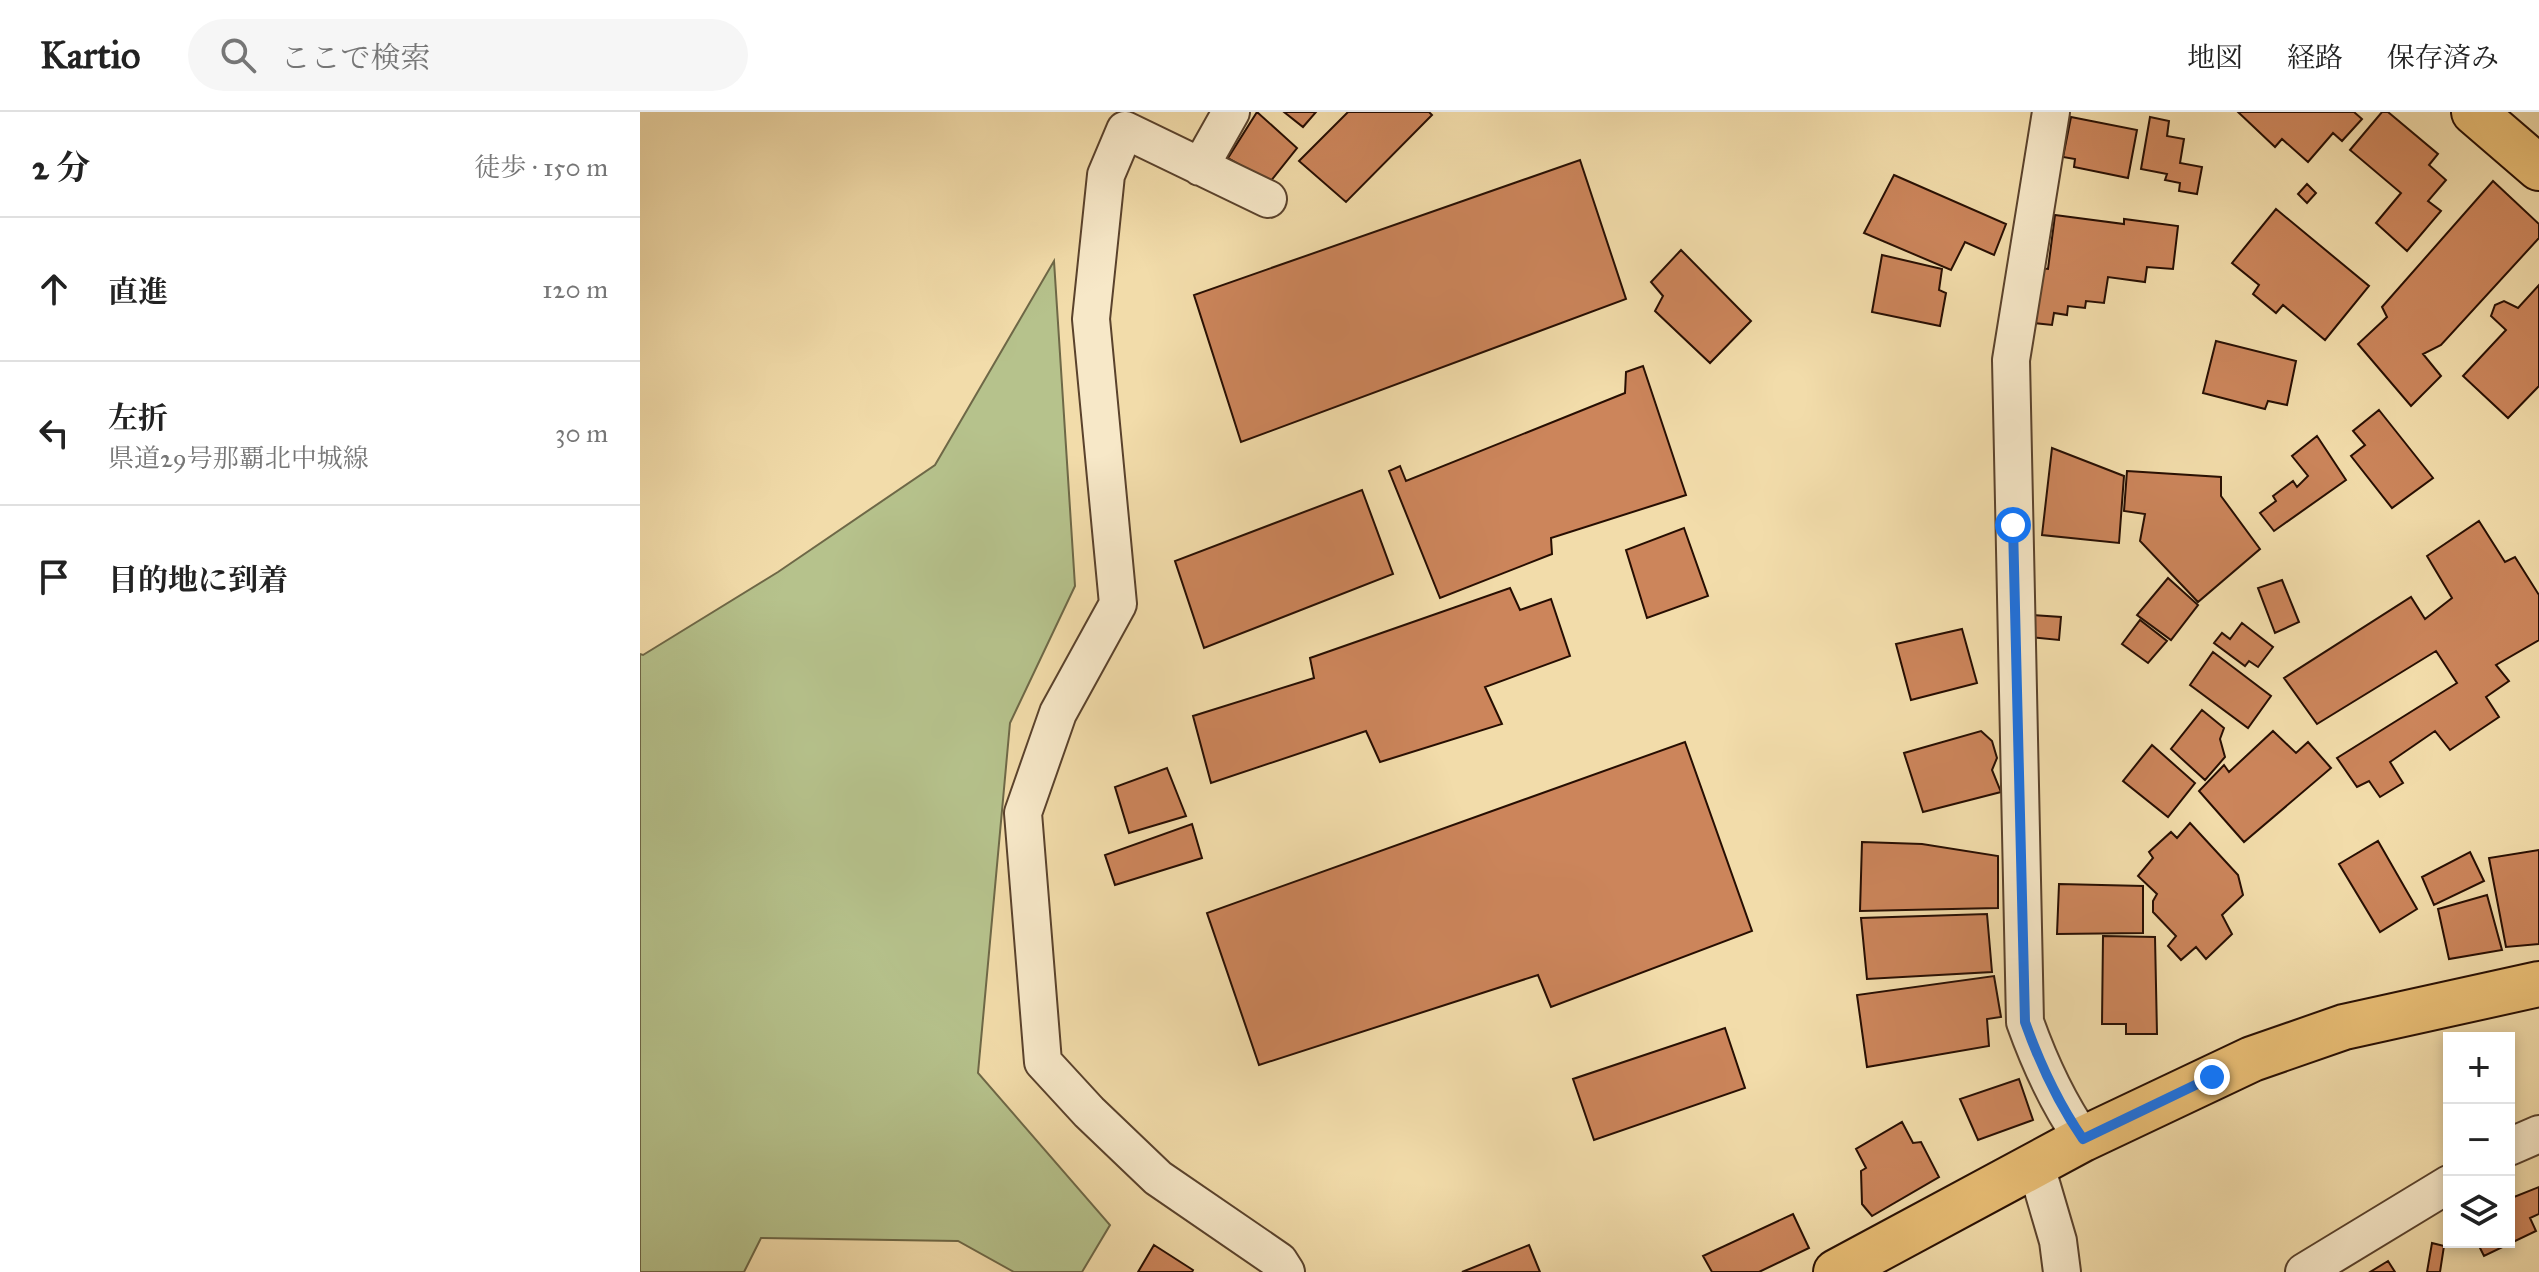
<!DOCTYPE html>
<html lang="ja">
<head>
<meta charset="utf-8">
<style>
	body { margin:0; font-family:"IM FELL Great Primer","Noto Serif JP",serif; background:#f6f6f6; color:#222 }
	.controls { position:absolute; right:24px; bottom:24px; display:grid; overflow:hidden; border-radius:0px; box-shadow:0 4px 12px #0003 }
	.controls button { width:72px; height:72px; display:grid; place-items:center; padding:0; border:0; border-bottom:2px solid #e0e0e0; background:#fff; color:#222; font:40px sans-serif }
	.stop { position:absolute; width:24px; height:24px; margin:-18px; border:6px solid #1a73e8; border-radius:50%; background:#fff }
	.stop.end { background:#1a73e8; border-color:#fff; box-shadow:0 2px 8px #0008 }
	.list { margin:0; padding:0; list-style:none }
	h2 { display:flex; justify-content:space-between; align-items:center; height:104px; margin:0; padding:0 32px; font-size:34px }
	h2 small { font-size:26px; font-weight:400; color:#767676 }
	.list li { display:grid; grid-template-columns:52px 1fr auto; gap:24px; align-items:center; box-sizing:border-box; height:144px; padding:0 32px; border-top:2px solid #e0e0e0 }
	.list b { display:block; font-size:30px; white-space:nowrap }
	.list p { margin:0; font-size:26px; white-space:nowrap; color:#767676 }
	.list em { font-size:26px; font-style:normal; color:#767676 }
	.icon { flex:none; width:44px; height:44px; fill:none; stroke:currentColor; stroke-width:2; stroke-linecap:round; stroke-linejoin:round }
	.map { position:relative; flex:none; width:1899px; height:1160px; overflow:hidden }
	header { display:flex; align-items:center; gap:48px; box-sizing:border-box; height:112px; padding:0 40px; background:#fff; border-bottom:2px solid #e0e0e0 }
	header strong { font-size:38px }
	nav { display:flex; gap:44px; margin-inline-start:auto; font-size:28px }
	.search { width:560px; height:72px; background:#f6f6f6; display:flex; align-items:center; gap:20px; box-sizing:border-box; padding:0 28px; border-radius:44px; color:#767676; font-size:30px }
	main { display:flex }
	aside { flex:1; background:#fff }
	.map>svg:first-child { display:block }
	.green { fill:#b6c28c; stroke:#6e6847; stroke-width:2 }
	.building { fill:#cc855b; stroke:#270e02; stroke-width:2 }
	.lines { fill:none; stroke-linecap:round; stroke-linejoin:round }
	.minor-casing { stroke:#5a422c; stroke-width:40 }
	.primary-casing { stroke:#270e02; stroke-width:48 }
	.minor { stroke:#f7e8c8; stroke-width:36 }
	.primary { stroke:#e9be75; stroke-width:44 }
	.route { stroke:#1a73e8; stroke-width:10 }
</style>
</head>
<body>
<header>
<strong>Kartio</strong>
<div class="search"><svg class="icon" aria-label="search" viewBox="0 0 24 24"><circle cx="10" cy="10" r="6"/><path d="M15 15l6 6"/></svg>ここで検索</div>
<nav><a>地図</a><a>経路</a><a>保存済み</a></nav>
</header>
<main>
<aside>
<h2>2 分<small>徒歩 · 150 m</small></h2>
<ul class="list">
<li><svg class="icon" aria-label="ahead" viewBox="0 0 24 24"><path d="M12 20V5M6 11l6-6 6 6"/></svg><div><b>直進</b></div><em>120 m</em></li>
<li><svg class="icon" aria-label="left" viewBox="0 0 24 24"><path d="M17 20v-9H6M10 6l-5 5 5 5"/></svg><div><b>左折</b><p>県道29号那覇北中城線</p></div><em>30 m</em></li>
<li><svg class="icon" aria-label="arrive" viewBox="0 0 24 24"><path d="M6 21V4h12l-3 4 3 4H6"/></svg><div><b>目的地に到着</b></div></li>
</ul>
</aside>
<div class="map">
<svg width="1899" height="1160" viewBox="0 0 1899 1160">
	<rect width="100%" height="100%" fill="#f2dcaa"/>
	<filter id="stains"><feTurbulence type="fractalNoise" baseFrequency=".0025" numOctaves="4"/><feColorMatrix values="0 0 0 0 .2 0 0 0 0 .09 0 0 0 0 .02 0 0 0 .5 -.17"/></filter>
	<radialGradient id="worn" r=".72"><stop offset=".6" stop-color="#630" stop-opacity="0"/><stop offset="1" stop-color="#630" stop-opacity=".3"/></radialGradient>
	<!-- green -->
	<path class="green" d="M 414,149 L 435,474 L 370,611 L 338,961 L 470,1113 L 442,1160 L 374,1160 L 318,1129 L 121,1126 L 104,1160 L 0,1160 L 0,542 L 3,543 L 138,460 L 295,353 Z"/>
	<!-- building -->
	<path class="building" d="M 617,0 L 657,36 L 630,70 L 588,46 Z
		M 644,0 L 676,0 L 663,15 Z
		M 708,0 L 789,0 L 792,3 L 706,90 L 659,49 Z
		M 1598,0 L 1714,0 L 1722,7 L 1702,29 L 1693,21 L 1668,50 L 1642,27 L 1635,35 Z
		M 1742,0 L 1748,0 L 1798,42 L 1789,53 L 1806,68 L 1788,89 L 1801,99 L 1767,139 L 1736,111 L 1761,81 L 1710,38 Z
		M 1431,5 L 1497,18 L 1488,66 L 1434,55 L 1435,47 L 1423,45 Z
		M 1510,5 L 1529,9 L 1527,24 L 1544,27 L 1540,51 L 1562,55 L 1557,82 L 1539,79 L 1540,71 L 1525,68 L 1527,62 L 1501,57 Z
		M 940,48 L 986,187 L 601,330 L 554,183 Z
		M 1254,63 L 1366,112 L 1354,143 L 1325,130 L 1311,158 L 1224,121 Z
		M 1853,69 L 1899,112 L 1899,126 L 1801,233 L 1783,242 L 1801,264 L 1771,294 L 1718,232 L 1747,205 L 1742,195 Z
		M 1667,72 L 1676,81 L 1667,91 L 1658,82 Z
		M 1636,97 L 1729,174 L 1685,228 L 1643,193 L 1636,201 L 1613,182 L 1619,173 L 1592,151 Z
		M 1415,103 L 1484,112 L 1484,107 L 1538,114 L 1533,157 L 1507,155 L 1505,170 L 1468,165 L 1464,191 L 1446,189 L 1445,196 L 1428,194 L 1427,203 L 1414,201 L 1412,213 L 1394,211 L 1400,156 L 1408,157 Z
		M 1041,138 L 1111,209 L 1070,251 L 1015,199 L 1023,184 L 1011,170 Z
		M 1242,143 L 1302,157 L 1299,178 L 1306,181 L 1300,214 L 1232,200 Z
		M 1899,173 L 1899,274 L 1868,306 L 1823,264 L 1866,218 L 1851,204 L 1855,193 L 1864,189 L 1878,196 Z
		M 1576,229 L 1656,249 L 1647,293 L 1628,289 L 1625,297 L 1563,281 Z
		M 1003,254 L 1046,383 L 911,426 L 912,442 L 800,486 L 749,359 L 760,354 L 766,369 L 985,281 L 986,260 Z
		M 1739,298 L 1793,366 L 1752,396 L 1711,344 L 1725,333 L 1713,319 Z
		M 1677,324 L 1706,368 L 1634,419 L 1620,401 L 1636,389 L 1633,384 L 1653,369 L 1657,375 L 1668,364 L 1652,344 Z
		M 1412,336 L 1484,364 L 1479,431 L 1402,423 Z
		M 1487,359 L 1581,365 L 1581,384 L 1620,437 L 1558,490 L 1500,429 L 1505,402 L 1484,399 Z
		M 722,378 L 753,462 L 564,536 L 535,449 Z
		M 1839,409 L 1865,450 L 1875,445 L 1899,483 L 1899,528 L 1856,553 L 1869,569 L 1846,585 L 1859,605 L 1810,638 L 1795,619 L 1750,650 L 1763,671 L 1740,685 L 1729,669 L 1717,675 L 1697,646 L 1817,571 L 1796,539 L 1677,612 L 1644,566 L 1771,485 L 1785,507 L 1812,486 L 1787,444 Z
		M 1044,416 L 1068,484 L 1007,506 L 986,438 Z
		M 1528,466 L 1558,493 L 1531,528 L 1497,503 Z
		M 1642,468 L 1659,510 L 1635,521 L 1618,476 Z
		M 870,476 L 880,498 L 911,487 L 930,544 L 845,575 L 862,612 L 740,650 L 726,619 L 571,671 L 553,604 L 674,566 L 670,546 Z
		M 1392,503 L 1421,505 L 1419,528 L 1389,525 Z
		M 1500,508 L 1527,529 L 1508,551 L 1482,532 Z
		M 1602,511 L 1633,535 L 1618,555 L 1609,549 L 1605,554 L 1574,531 L 1582,521 L 1590,527 Z
		M 1322,517 L 1337,571 L 1271,588 L 1256,532 Z
		M 1573,540 L 1631,584 L 1608,616 L 1550,573 Z
		M 1562,598 L 1584,616 L 1580,627 L 1585,645 L 1565,668 L 1531,637 Z
		M 1341,619 L 1352,629 L 1357,646 L 1352,658 L 1361,680 L 1283,700 L 1264,641 Z
		M 1633,619 L 1656,641 L 1668,630 L 1691,656 L 1604,730 L 1559,679 L 1584,653 L 1589,660 Z
		M 1045,630 L 1112,819 L 911,895 L 898,863 L 619,953 L 567,801 Z
		M 1512,633 L 1555,671 L 1528,705 L 1483,669 Z
		M 527,656 L 546,704 L 489,721 L 475,675 Z
		M 1550,711 L 1598,763 L 1603,783 L 1582,803 L 1592,822 L 1566,847 L 1556,835 L 1541,848 L 1528,834 L 1536,824 L 1513,800 L 1513,789 L 1517,782 L 1498,764 L 1513,746 L 1509,740 L 1531,720 L 1537,726 Z
		M 552,712 L 562,746 L 475,773 L 465,743 Z
		M 1738,729 L 1777,797 L 1740,820 L 1699,752 Z
		M 1222,730 L 1282,732 L 1358,744 L 1358,796 L 1220,799 Z
		M 1899,738 L 1899,832 L 1866,835 L 1849,746 Z
		M 1830,740 L 1844,769 L 1794,793 L 1782,765 Z
		M 1419,772 L 1503,774 L 1503,821 L 1417,822 Z
		M 1847,783 L 1862,838 L 1809,847 L 1798,797 Z
		M 1347,802 L 1352,860 L 1227,867 L 1221,806 Z
		M 1463,824 L 1515,825 L 1517,922 L 1486,922 L 1486,912 L 1462,912 Z
		M 1354,864 L 1361,905 L 1347,907 L 1349,934 L 1227,955 L 1217,883 Z
		M 1085,916 L 1105,976 L 954,1028 L 933,967 Z
		M 1379,967 L 1393,1008 L 1338,1028 L 1320,987 Z
		M 1262,1010 L 1273,1031 L 1281,1030 L 1299,1065 L 1232,1104 L 1222,1092 L 1221,1059 L 1226,1056 L 1216,1037 Z
		M 1899,1075 L 1899,1102 L 1890,1106 L 1896,1119 L 1844,1144 L 1837,1130 L 1869,1130 L 1869,1087 Z
		M 1153,1102 L 1169,1136 L 1119,1160 L 1072,1160 L 1063,1144 Z
		M 1792,1131 L 1804,1134 L 1800,1160 L 1787,1160 Z
		M 514,1133 L 553,1158 L 552,1160 L 498,1160 Z
		M 889,1133 L 900,1160 L 822,1160 Z
		M 1748,1149 L 1755,1160 L 1730,1160 Z"/>
	<g class="lines">
		<defs>
			<path id="minor" d="M 1411,0 L 1371,248 L 1385,910 C 1400,952 1418,991 1443,1027
				M 560,55 L 591,0
				M 628,87 L 485,18 L 466,63 L 451,207 L 478,492 L 418,601 L 383,701 L 403,950 L 449,1000 L 518,1066 L 639,1149 L 646,1160
				M 1869,1035 L 1899,1022
				M 1396,1054 L 1418,1129 L 1422,1160
				M 1664,1160 L 1809,1072"/>
			<path id="primary" d="M 1834,0 L 1899,56
				M 1196,1160 L 1443,1027 L 1612,947 L 1704,915 L 1899,872"/>
		</defs>
		<!-- minor casing -->
		<use href="#minor" class="minor-casing"/>
		<!-- primary casing -->
		<use href="#primary" class="primary-casing"/>
		<!-- minor -->
		<use href="#minor" class="minor"/>
		<!-- primary -->
		<use href="#primary" class="primary"/>
	</g>
	<g class="lines">
		<!-- route -->
		<path class="route" d="M 1373,413 L 1385,910 C 1400,952 1418,991 1443,1027 L 1572,965"/>
	</g>
	<rect width="100%" height="100%" filter="url(#stains)"/>
	<rect width="100%" height="100%" fill="url(#worn)"/>
</svg>
<div class="controls">
<button>+</button>
<button>−</button>
<button><svg class="icon" aria-label="layers" viewBox="0 0 24 24"><path d="M12 4l9 5-9 5-9-5zM3 14l9 5 9-5"/></svg></button>
</div>
<div class="stop" style="left:1373px;top:413px"></div>
<div class="stop end" style="left:1572px;top:965px"></div>
</div>
</main>
</body>
</html>
